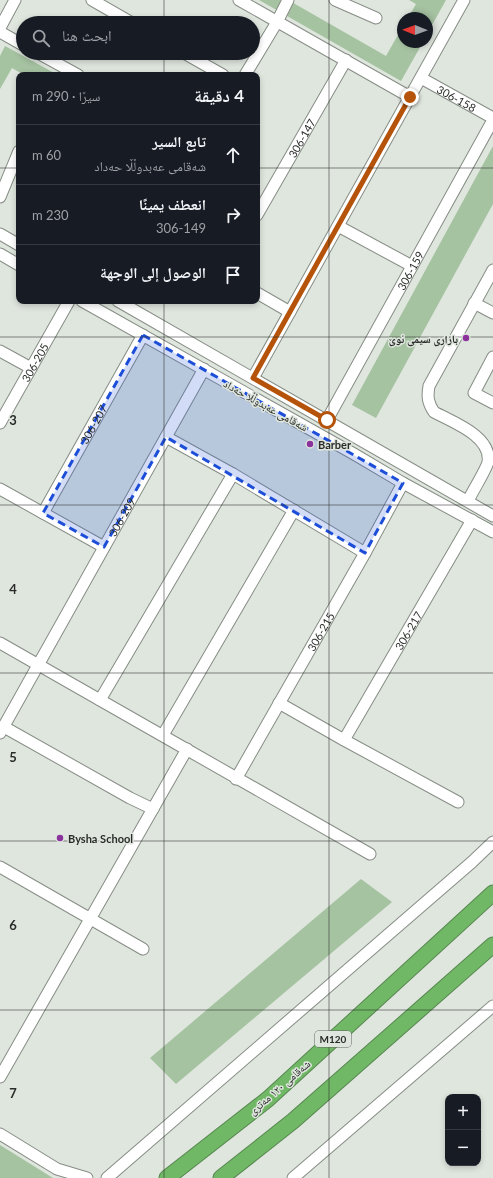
<!DOCTYPE html>
<html lang="ar">
<head>
<meta charset="utf-8">
<style>
	body { margin:0; font-family:Lato,"Noto Naskh Arabic",sans-serif; background:#242831; color:#f1f3f6; direction:rtl }
	.controls { position:absolute; right:12px; bottom:12px; display:grid; overflow:hidden; border-radius:8px; box-shadow:0 2px 6px #0003 }
	.controls button { width:36px; height:36px; display:grid; place-items:center; padding:0; border:0; border-bottom:1px solid #363941; background:#171b24; color:#f1f3f6; font:20px sans-serif }
	.compass { position:absolute; left:397px; top:12px; width:36px; height:36px; border-radius:50%; background:#171b24; box-shadow:0 2px 6px #0003; rotate:271deg }
	.stop { position:absolute; width:12px; height:12px; margin:-9px; border:3px solid #b45309; border-radius:50%; background:#fff }
	.stop.end { background:#b45309; border-color:#fff; box-shadow:0 1px 4px #0008 }
	.list { margin:0; padding:0; list-style:none }
	h2 { display:flex; justify-content:space-between; align-items:center; height:52px; margin:0; padding:0 16px; font-size:17px }
	h2 small { font-size:13px; font-weight:400; color:#9ea1a6 }
	.list li { display:grid; grid-template-columns:26px 1fr auto; gap:12px; align-items:center; box-sizing:border-box; height:60px; padding:0 16px; border-top:1px solid #363941 }
	.list b { display:block; font-size:15px; white-space:nowrap }
	.list p { margin:0; font-size:13px; white-space:nowrap; color:#9ea1a6 }
	.list em { font-size:13px; font-style:normal; color:#9ea1a6 }
	.icon { flex:none; width:22px; height:22px; fill:none; stroke:currentColor; stroke-width:2; stroke-linecap:round; stroke-linejoin:round }
	.map { position:relative; flex:none; width:493px; height:1178px; overflow:hidden; direction:ltr }
	.search { position:absolute; background:#171b24; box-shadow:0 2px 6px #0003; left:16px; top:16px; width:244px; height:44px; display:flex; align-items:center; gap:10px; box-sizing:border-box; padding:0 14px; border-radius:22px; color:#9ea1a6; font-size:15px }
	.panel { position:absolute; background:#171b24; box-shadow:0 2px 6px #0003; left:16px; top:72px; width:244px; height:232px; border-radius:8px; direction:rtl }
	.map>svg:first-child { display:block }
	.green { fill:#a5c2a1 }
	.lines { fill:none; stroke-linecap:round; stroke-linejoin:round }
	.minor-casing { stroke:#868d85; stroke-width:13 }
	.highway-casing { stroke:#578750; stroke-width:17 }
	.minor { stroke:#fff; stroke-width:11 }
	.highway { stroke:#70b865; stroke-width:15 }
	.route { stroke:#b45309; stroke-width:5 }
	.marked { fill:#1d4ed8; fill-opacity:0.2; stroke:#1d4ed8; stroke-width:3; stroke-dasharray:8 5; stroke-linejoin:round }
	.grid { fill:none; stroke:#292c29; stroke-width:1; stroke-opacity:0.55 }
	.poi-dot { fill:#8c329d; stroke:#dfe6de; stroke-width:1.5 }
	.labels { text-anchor:middle; dominant-baseline:central; stroke-width:3; stroke-linejoin:round; paint-order:stroke }
	.shield { fill:#dfe6de; stroke:#60645f; stroke-width:1 }
	.shield-label { font-size:10px; font-weight:bold; fill:#292c29 }
	.street-label { font-size:11px; fill:#292c29; stroke:#dfe6de }
	.poi-label { font-size:11px; font-weight:bold; fill:#292c29; stroke:#dfe6de; text-anchor:start }
	.grid-label { font-size:13px; text-anchor:middle; font-weight:bold; fill:#292c29; stroke:#dfe6de; stroke-width:3; stroke-linejoin:round; paint-order:stroke }
</style>
</head>
<body>
<div class="map">
<svg width="493" height="1178" viewBox="0 0 493 1178">
	<rect width="100%" height="100%" fill="#dfe6de"/>
	<!-- green -->
	<path class="green" d="M 259,0 L 288,0 L 386,56 L 403,26 L 403,42 L 423,42 L 401,81 Z
		M 409,0 L 446,0 L 427,34 L 427,18 L 408,18 L 416,4 Z
		M 5,46 L 58,75 L 24,75 L 12,68 L 0,89 L 0,56 Z
		M 493,146 L 493,204 L 376,418 L 352,405 Z
		M 361,879 L 392,902 L 176,1084 L 150,1058 Z
		M 0,1145 L 53,1178 L 0,1178 Z"/>
	<g class="lines">
		<defs>
			<g id="minor">
				<path d="M 92,0 L 132,23"/>
				<path d="M 239,0 L 410,97"/>
				<path d="M 335,0 L 376,18"/>
				<path d="M 0,28 L 15,0"/>
				<path d="M 0,32 L 23,45"/>
				<path d="M 38,53 L 78,75"/>
				<path d="M 184,53 L 223,75"/>
				<path d="M 245,75 L 277,22 L 288,0"/>
				<path id="s1" d="M 421,78 L 493,118"/>
				<path d="M 0,197 L 19,151"/>
				<path id="s2" d="M 257,215 L 346,60"/>
				<path d="M 338,226 L 412,266"/>
				<path d="M 0,234 L 19,245"/>
				<path d="M 0,254 L 19,265"/>
				<path d="M 257,293 L 290,312"/>
				<path d="M 82,301 L 354,454 L 403,483 L 493,532"/>
				<path d="M 118,301 L 493,516"/>
				<path d="M 474,303 L 493,313"/>
				<path d="M 0,351 L 31,368"/>
				<path d="M 493,357 L 474,393 L 493,403"/>
				<path d="M 253,378 L 464,0"/>
				<path id="s3" d="M 327,420 L 493,120"/>
				<path id="s4" d="M 0,423 L 69,301"/>
				<path d="M 166,437 L 233,474 L 365,553"/>
				<path d="M 0,489 L 104,547"/>
				<path d="M 468,501 C 472,492 486,470 488,462 C 492,436 452,422 434,412 C 428,403 427,397 429,386 L 493,270"/>
				<path id="s5" d="M 43,513 L 143,335"/>
				<path d="M 0,643 C 124,713 246,784 370,854"/>
				<path d="M 100,700 L 233,474"/>
				<path d="M 279,703 L 344,740 L 458,802"/>
				<path d="M 4,727 L 130,798 L 153,809"/>
				<path id="s6" d="M 0,733 L 204,369"/>
				<path d="M 163,735 L 294,510"/>
				<path id="s7" d="M 344,740 L 472,520"/>
				<path id="s8" d="M 236,779 L 365,553 L 403,483"/>
				<path d="M 0,867 L 143,949"/>
				<path d="M 0,1077 L 187,749"/>
				<path d="M 0,1134 L 57,1169 L 87,1178"/>
				<path d="M 107,1178 L 472,862 L 493,842"/>
				<path d="M 293,1178 L 493,1006"/>
			</g>
			<path id="highway" d="M 167,1178 L 268,1099 L 493,893
				M 221,1178 L 293,1121 L 493,945"/>
		</defs>
		<!-- minor casing -->
		<use href="#minor" class="minor-casing"/>
		<!-- highway casing -->
		<use href="#highway" class="highway-casing"/>
		<!-- minor -->
		<use href="#minor" class="minor"/>
		<!-- highway -->
		<use href="#highway" class="highway"/>
	</g>
	<g class="lines">
		<!-- route -->
		<path class="route" d="M 327,420 L 253,378 L 410,97"/>
	</g>
	<!-- marked area -->
	<path class="marked" d="M 143,335 L 403,483 L 365,553 L 166,437 L 104,547 L 43,513 Z"/>
	<!-- grid -->
	<path class="grid" d="M 164,0 L 164,23M 329,0 L 329,1178M 164,53 L 164,75M 0,168 L 19,168M 257,168 L 493,168M 164,301 L 164,1178M 0,337 L 493,337M 0,505 L 493,505M 0,673 L 493,673M 0,841 L 493,841M 0,1010 L 493,1010"/>
	<!-- markers -->
	<g class="poi-dot">
		<circle cx="466" cy="338" r="4"/>
		<circle cx="310" cy="444" r="4"/>
		<circle cx="60" cy="838" r="4"/>
	</g>
	<g class="labels">
		<!-- shield labels -->
		<rect class="shield" x="315" y="1031" width="36" height="16" rx="3"/>
		<g class="shield-label">
			<text x="333" y="1039">M120</text>
		</g>
		<!-- street labels -->
		<g class="street-label">
			<text stroke="none"><textPath href="#s1" startOffset="41">306-158</textPath></text>
			<text stroke="none"><textPath href="#s2" startOffset="89">306-147</textPath></text>
			<text stroke="none"><textPath href="#s3" startOffset="171">306-159</textPath></text>
			<text stroke="none"><textPath href="#s4" startOffset="70">306-205</textPath></text>
			<text transform="translate(266 405) rotate(29)">شەقامی عەبدوڵڵا حەداد</text>
			<text stroke="none"><textPath href="#s5" startOffset="102">306-207</textPath></text>
			<text stroke="none"><textPath href="#s6" startOffset="248">306-209</textPath></text>
			<text stroke="none"><textPath href="#s7" startOffset="127">306-217</textPath></text>
			<text stroke="none"><textPath href="#s8" startOffset="170">306-215</textPath></text>
			<text transform="translate(279 1087) rotate(-41)">شەقامی ١٢٠ مەتری</text>
		</g>
		<!-- poi labels -->
		<g class="poi-label">
			<text x="458" y="338" text-anchor="end">بازاری سیمی نوێ</text>
			<text x="318" y="444">Barber</text>
			<text x="68" y="838">Bysha School</text>
		</g>
	</g>
	<g class="grid-label">
		<text x="13" y="425">3</text>
		<text x="13" y="594">4</text>
		<text x="13" y="762">5</text>
		<text x="13" y="930">6</text>
		<text x="13" y="1098">7</text>
	</g>
</svg>
<div class="controls">
<button>+</button>
<button>−</button>
</div>
<svg class="compass" viewBox="-18 -18 36 36"><path d="M0-13l5 13h-10z" fill="#e53935"/><path d="M0 13l5-13h-10z" fill="#9ea1a6"/></svg>
<div class="stop" style="left:327px;top:420px"></div>
<div class="stop end" style="left:410px;top:97px"></div>
<div class="search"><svg class="icon" aria-label="search" viewBox="0 0 24 24"><circle cx="10" cy="10" r="6"/><path d="M15 15l6 6"/></svg>ابحث هنا</div>
<section class="panel">
<h2>4 دقيقة<small>سيرًا · 290 m</small></h2>
<ul class="list">
<li><svg class="icon" aria-label="ahead" viewBox="0 0 24 24"><path d="M12 20V5M6 11l6-6 6 6"/></svg><div><b>تابع السير</b><p>شەقامی عەبدوڵڵا حەداد</p></div><em>60 m</em></li>
<li><svg class="icon" aria-label="right" viewBox="0 0 24 24"><path d="M7 20v-9h11M14 6l5 5-5 5"/></svg><div><b>انعطف يمينًا</b><p>306-149</p></div><em>230 m</em></li>
<li><svg class="icon" aria-label="arrive" viewBox="0 0 24 24"><path d="M6 21V4h12l-3 4 3 4H6"/></svg><div><b>الوصول إلى الوجهة</b></div></li>
</ul>
</section>
</div>
</body>
</html>
